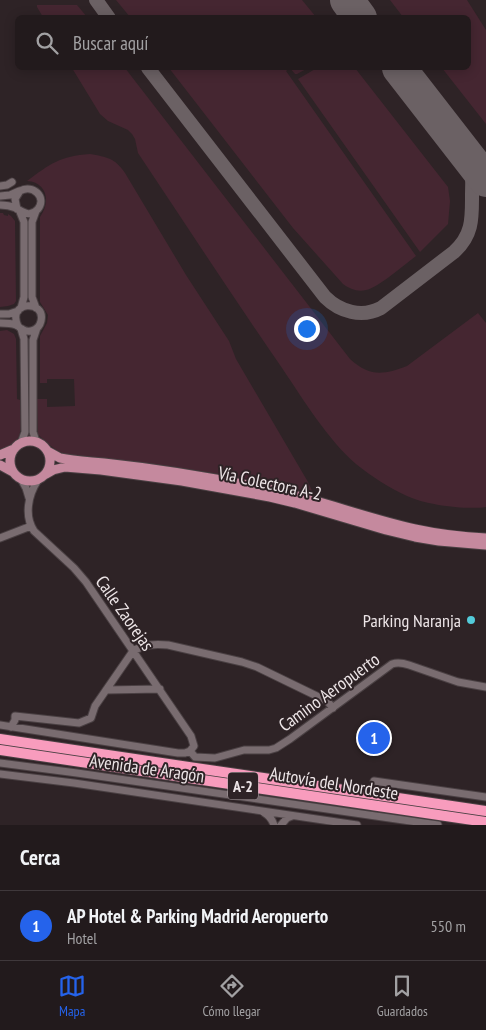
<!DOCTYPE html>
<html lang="es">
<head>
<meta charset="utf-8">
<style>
	body { margin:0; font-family:"PT Sans Narrow",sans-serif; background:#2a2325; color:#f1f3f6 }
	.you { position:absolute; left:306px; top:328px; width:18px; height:18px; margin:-12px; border:4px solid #fff; border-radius:50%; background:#1a73e8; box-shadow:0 0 0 8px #1a73e833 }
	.badge { display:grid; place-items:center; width:32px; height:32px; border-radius:50%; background:#2563eb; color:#fff; font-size:16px; font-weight:700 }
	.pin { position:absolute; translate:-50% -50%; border:2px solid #fff; box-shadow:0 1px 5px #0006 }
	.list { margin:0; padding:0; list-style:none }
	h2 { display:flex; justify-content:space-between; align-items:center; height:65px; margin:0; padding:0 20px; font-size:21px }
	h2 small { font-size:16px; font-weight:400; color:#a2a1a3 }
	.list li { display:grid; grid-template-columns:32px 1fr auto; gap:15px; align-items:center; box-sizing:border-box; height:70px; padding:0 20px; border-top:1px solid #3f383b }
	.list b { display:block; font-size:19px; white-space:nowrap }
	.list p { margin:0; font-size:16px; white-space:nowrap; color:#a2a1a3 }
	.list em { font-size:16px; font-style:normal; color:#a2a1a3 }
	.icon { flex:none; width:28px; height:28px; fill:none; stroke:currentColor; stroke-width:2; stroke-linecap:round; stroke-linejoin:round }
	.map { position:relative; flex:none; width:486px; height:825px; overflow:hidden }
	.search { position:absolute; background:#221a1c; box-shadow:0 2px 12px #0003; left:15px; right:15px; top:15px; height:55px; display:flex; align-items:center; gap:12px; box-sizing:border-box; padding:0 18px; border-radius:8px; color:#a2a1a3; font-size:19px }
	.sheet { height:135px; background:#221a1c }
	nav { display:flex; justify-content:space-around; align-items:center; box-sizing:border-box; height:70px; border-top:1px solid #3f383b; background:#221a1c; font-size:14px; color:#a2a1a3 }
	nav a { display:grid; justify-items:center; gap:2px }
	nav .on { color:#2563eb }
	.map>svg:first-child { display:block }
	.green { fill:#452631 }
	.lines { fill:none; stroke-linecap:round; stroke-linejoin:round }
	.taxiway { stroke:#6b6164; stroke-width:14 }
	.runway { stroke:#6b6164; stroke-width:34 }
	.minor-casing { stroke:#4a4043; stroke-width:9 }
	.major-casing { stroke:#4a4043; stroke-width:11 }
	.highway-casing { stroke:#4a4043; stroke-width:12 }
	.minor { stroke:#796c70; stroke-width:7 }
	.major { stroke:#c5899e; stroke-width:9 }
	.highway { stroke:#f89cbd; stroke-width:10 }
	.poi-dot { fill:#53cbda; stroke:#2e2326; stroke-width:2 }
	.labels { text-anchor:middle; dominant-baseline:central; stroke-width:4; stroke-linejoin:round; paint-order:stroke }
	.shield { fill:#2e2326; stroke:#b4abad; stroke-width:1 }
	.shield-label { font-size:16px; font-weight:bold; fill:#ede5e7 }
	.street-label { font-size:18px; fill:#ede5e7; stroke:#2e2326 }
	.poi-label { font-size:18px; fill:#ede5e7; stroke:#2e2326; text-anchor:end }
</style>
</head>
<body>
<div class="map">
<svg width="486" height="825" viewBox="0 0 486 825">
	<rect width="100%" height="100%" fill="#2e2326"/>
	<!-- green -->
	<path class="green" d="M 116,0 L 302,0 L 316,17 L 130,17 Z
		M 390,0 L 467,0 L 486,30 L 486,124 L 442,68 L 468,68 L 468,18 L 403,17 Z
		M 37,5 L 77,5 L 87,17 L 43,17 L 37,7 Z
		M 72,68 L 125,68 L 350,359 C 370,377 383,375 407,366 L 478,313 L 486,323 L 486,507 C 466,510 426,505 407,496 C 389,488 371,476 356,464 C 328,440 303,399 282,368 C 233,297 186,225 138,153 L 135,139 L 132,134 L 128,130 L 108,121 L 100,114 Z
		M 169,68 L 308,68 L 297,74 L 295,74 L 290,68 L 286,71 L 416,256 C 405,264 378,288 366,290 C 357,292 350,289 343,284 L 293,228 Z
		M 317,68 L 355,68 L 448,187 L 450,201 L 448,224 L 420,252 L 298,79 Z
		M 90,154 C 107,157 115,158 125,173 L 186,275 L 229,341 L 236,359 L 308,482 L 313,493 C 232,473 149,463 65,454 C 57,452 43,440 38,434 L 37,399 L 47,399 L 47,407 L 75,406 L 74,379 L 47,379 L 47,383 L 40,383 L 40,336 L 47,323 L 48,315 L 40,302 L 40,217 C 51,202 47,182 27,181 C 50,164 60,156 90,154 Z
		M 0,213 L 3,213 L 4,215 L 8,216 L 8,214 L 11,216 L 15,221 L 16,301 L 14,304 L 8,306 L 0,307 Z
		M 7,330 L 14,334 L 16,339 L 17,399 L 20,400 C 20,408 22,429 19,436 C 17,442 6,448 0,449 L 0,331 Z"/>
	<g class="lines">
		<!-- taxiway -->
		<path class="taxiway" d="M 96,0 L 109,18
			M 148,68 L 325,297 C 340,312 362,318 381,308 L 454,252 C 473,235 472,218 472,195 C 472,186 473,177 471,168 C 470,160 465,154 460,147"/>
		<!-- runway -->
		<path class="runway" d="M 347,0 L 360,18
			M 399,68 L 486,180"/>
		<defs>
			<path id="minor" d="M 0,186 L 7,185 L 12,182
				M 0,196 L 10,195 L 19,191
				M 0,205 C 5,205 11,206 16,208 C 23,212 30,218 38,209 C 47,197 33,184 20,191 L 15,199 L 17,209
				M 36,211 L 32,222 L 32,297 L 36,308
				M 20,212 L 24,222 L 24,297 L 21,308
				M 0,314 L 9,314 L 18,311
				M 0,323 C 5,323 11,323 16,325 C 22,328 16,326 22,329 C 29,334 39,330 41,321 C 46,299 6,301 18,326
				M 36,441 L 33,432 L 33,340 L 37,328
				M 21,443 L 25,432 L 24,339 L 21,329
				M 21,479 L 26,488 L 29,498
				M 38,480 C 28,495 24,516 34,531 L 74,568 L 86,582 L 191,736 L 194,746 L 190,751
				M 0,538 L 31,526
				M 106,690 L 160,689
				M 0,725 L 178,753 L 185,753 L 190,751
				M 11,727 L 15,720 L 15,716 L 79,723 L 91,718 L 95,706 L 133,651 C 145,644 155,644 168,645 L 242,662 L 257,667 L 327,701 L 333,708
				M 190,751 L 195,757 L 215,758 L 244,750 L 269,750 L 276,748 L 290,739 L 392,664 C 398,662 403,663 409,665 L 458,682 L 486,687
				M 0,763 L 77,773 L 438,825
				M 0,774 L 74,783 L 357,825
				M 374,781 L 486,797
				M 263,812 C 269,815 272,819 274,825
				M 281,825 L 287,818 L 292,816"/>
			<path id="major" d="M10 461a20 20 0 1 1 40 0a20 20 0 1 1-40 0Z
				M 49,452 L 60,458 L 66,459 C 78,461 91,462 104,463 C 160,469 216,478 272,490 C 320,500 366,518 415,529 C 438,534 462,537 486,538
				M 0,455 L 14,449
				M 0,465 L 13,472
				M 46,474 L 53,470 L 65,467 L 101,470 L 182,481 L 270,497 L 295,503 L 386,530 L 415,537 L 439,541 L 486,545"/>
			<path id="highway" d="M 0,739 L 486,811
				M 0,750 L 486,822"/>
		</defs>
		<!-- minor casing -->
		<use href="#minor" class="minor-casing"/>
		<!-- major casing -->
		<use href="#major" class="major-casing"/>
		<!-- highway casing -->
		<use href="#highway" class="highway-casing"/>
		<!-- minor -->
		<use href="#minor" class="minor"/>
		<!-- major -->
		<use href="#major" class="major"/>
		<!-- highway -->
		<use href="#highway" class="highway"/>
	</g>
	<!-- markers -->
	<circle class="poi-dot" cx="471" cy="620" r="5"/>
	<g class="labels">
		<!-- shield labels -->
		<rect class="shield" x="228" y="772.5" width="30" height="27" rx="4"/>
		<g class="shield-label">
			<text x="243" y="786">A-2</text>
		</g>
		<!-- street labels -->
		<g class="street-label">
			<text transform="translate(270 483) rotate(12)">Vía Colectora A-2</text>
			<text transform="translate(125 613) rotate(55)">Calle Zaorejas</text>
			<text transform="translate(329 692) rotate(-36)">Camino Aeropuerto</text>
			<text transform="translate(147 768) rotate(8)">Avenida de Aragón</text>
			<text transform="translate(334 783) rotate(9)">Autovía del Nordeste</text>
		</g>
		<!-- poi labels -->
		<g class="poi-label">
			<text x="461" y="620">Parking Naranja</text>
		</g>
	</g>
</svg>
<div class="you"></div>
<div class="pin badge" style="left:374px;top:738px">1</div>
<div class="search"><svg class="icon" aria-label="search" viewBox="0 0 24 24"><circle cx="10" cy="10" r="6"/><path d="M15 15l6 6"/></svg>Buscar aquí</div>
</div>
<section class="sheet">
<h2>Cerca<small></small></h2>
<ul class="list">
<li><span class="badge">1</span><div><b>AP Hotel &amp; Parking Madrid Aeropuerto</b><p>Hotel</p></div><em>550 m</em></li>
</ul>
</section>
<nav>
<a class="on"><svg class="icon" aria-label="map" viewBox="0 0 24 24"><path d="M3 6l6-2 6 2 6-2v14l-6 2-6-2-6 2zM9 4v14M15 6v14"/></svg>Mapa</a>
<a><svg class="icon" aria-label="directions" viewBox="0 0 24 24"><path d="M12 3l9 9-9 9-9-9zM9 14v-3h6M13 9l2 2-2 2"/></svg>Cómo llegar</a>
<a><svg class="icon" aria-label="saved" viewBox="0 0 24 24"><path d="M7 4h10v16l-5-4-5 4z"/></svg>Guardados</a>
</nav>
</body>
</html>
